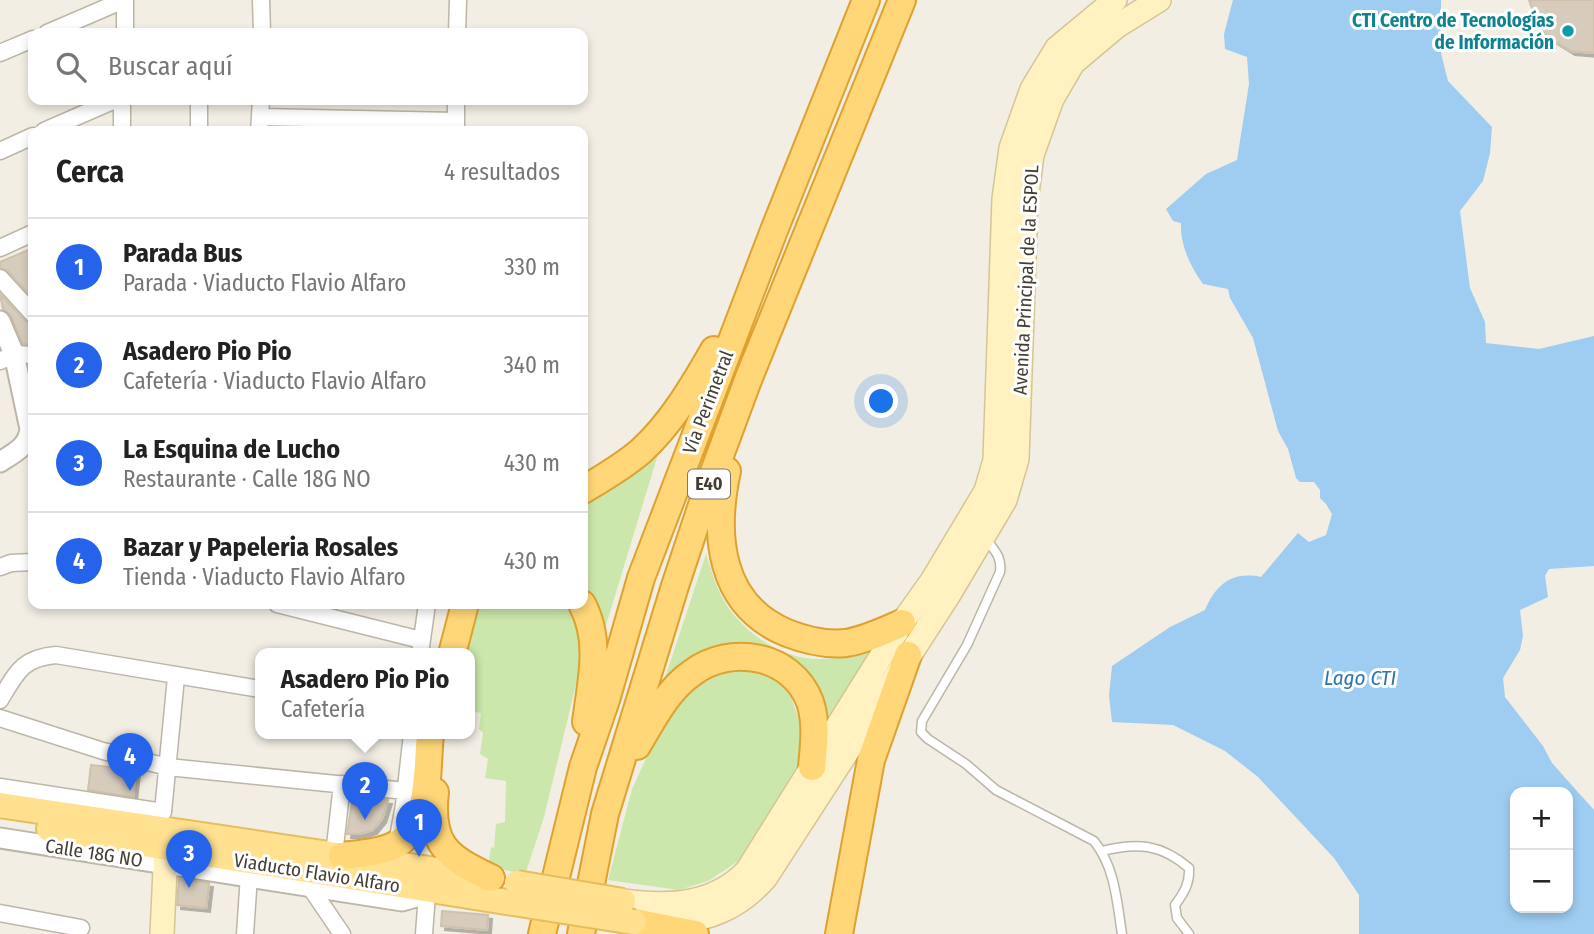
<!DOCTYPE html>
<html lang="es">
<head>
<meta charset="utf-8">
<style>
	body { margin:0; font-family:"Fira Sans Condensed",sans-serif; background:#f6f6f6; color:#222 }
	.controls { position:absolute; right:21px; bottom:21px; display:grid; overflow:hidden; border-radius:14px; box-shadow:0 4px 10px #0003 }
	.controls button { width:63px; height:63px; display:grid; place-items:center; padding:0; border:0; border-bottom:2px solid #e0e0e0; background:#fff; color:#222; font:35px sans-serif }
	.you { position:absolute; left:882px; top:402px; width:24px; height:24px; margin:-18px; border:5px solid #fff; border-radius:50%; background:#1a73e8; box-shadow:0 0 0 10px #1a73e833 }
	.badge { display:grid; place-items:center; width:46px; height:46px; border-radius:50%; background:#2563eb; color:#fff; font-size:23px; font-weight:700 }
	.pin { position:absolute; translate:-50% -58px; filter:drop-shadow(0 2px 4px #0008) }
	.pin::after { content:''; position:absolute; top:37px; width:24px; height:21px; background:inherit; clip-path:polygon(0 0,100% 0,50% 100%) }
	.popup { position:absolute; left:255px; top:648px; width:220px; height:91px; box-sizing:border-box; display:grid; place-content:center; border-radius:14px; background:#fff; filter:drop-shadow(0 2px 5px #0005); font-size:23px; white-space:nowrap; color:#767676 }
	.popup b { font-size:26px; color:#222 }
	.popup::after { content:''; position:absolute; left:50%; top:100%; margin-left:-14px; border:14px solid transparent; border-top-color:#fff }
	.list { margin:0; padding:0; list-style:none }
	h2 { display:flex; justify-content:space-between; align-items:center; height:91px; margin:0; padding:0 28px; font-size:30px }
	h2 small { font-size:23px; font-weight:400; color:#767676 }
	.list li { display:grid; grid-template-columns:46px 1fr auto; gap:21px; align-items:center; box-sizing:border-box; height:98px; padding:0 28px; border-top:2px solid #e0e0e0 }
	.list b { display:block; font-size:26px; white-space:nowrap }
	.list p { margin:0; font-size:23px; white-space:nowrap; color:#767676 }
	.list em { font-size:23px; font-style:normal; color:#767676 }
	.icon { flex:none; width:38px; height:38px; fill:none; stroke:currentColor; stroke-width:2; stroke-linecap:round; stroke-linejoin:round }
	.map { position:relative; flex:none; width:1594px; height:934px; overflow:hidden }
	.search { position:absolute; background:#fff; box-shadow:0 4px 10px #0003; left:28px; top:28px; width:560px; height:77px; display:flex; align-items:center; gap:18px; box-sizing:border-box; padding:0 24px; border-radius:14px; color:#767676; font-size:26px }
	.panel { position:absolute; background:#fff; box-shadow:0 4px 10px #0003; left:28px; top:126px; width:560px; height:483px; border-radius:14px }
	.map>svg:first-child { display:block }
	.green { fill:#cbe7ab }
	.water { fill:#9ecdf1; fill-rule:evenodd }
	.building { fill:#d7ccbc; stroke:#cec2ac; stroke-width:2; filter:url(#shadow) }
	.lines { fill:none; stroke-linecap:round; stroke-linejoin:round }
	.service-casing { stroke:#bdb6a6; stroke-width:11 }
	.minor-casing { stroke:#bdb6a6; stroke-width:19 }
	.tertiary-casing { stroke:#bdb6a6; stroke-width:23 }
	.secondary-casing { stroke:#d6c594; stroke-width:26 }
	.primary-casing { stroke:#e5bf5f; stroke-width:28 }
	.trunk-casing { stroke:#dfa130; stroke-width:30 }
	.service { stroke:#fff; stroke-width:8 }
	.minor { stroke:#fff; stroke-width:16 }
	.tertiary { stroke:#fff; stroke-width:19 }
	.secondary { stroke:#fff1c0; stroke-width:23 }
	.primary { stroke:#ffe18f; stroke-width:24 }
	.trunk { stroke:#ffd778; stroke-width:26 }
	.primary-bridge-casing { stroke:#e5bf5f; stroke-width:28; stroke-linecap:butt }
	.primary-bridge { stroke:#ffe18f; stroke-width:24 }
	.culture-dot { fill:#0f9aa8; stroke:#fff; stroke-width:2.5 }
	.labels { text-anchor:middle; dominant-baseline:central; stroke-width:6; stroke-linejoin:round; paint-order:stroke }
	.shield { fill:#fff; stroke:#7c7870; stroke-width:2 }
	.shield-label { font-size:18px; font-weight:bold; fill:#443e33 }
	.culture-label { font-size:19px; font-weight:bold; fill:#0d838f; stroke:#fff; text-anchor:end }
	.street-label { font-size:19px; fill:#443e33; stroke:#fff }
	.water-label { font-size:21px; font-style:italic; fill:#2c76b0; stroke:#fff }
</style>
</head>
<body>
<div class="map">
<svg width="1594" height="934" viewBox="0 0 1594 934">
	<defs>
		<filter id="shadow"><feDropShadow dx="4" dy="4" stdDeviation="0" flood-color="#0004"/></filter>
	</defs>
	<rect width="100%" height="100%" fill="#f2eee3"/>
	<!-- green -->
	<path class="green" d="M 659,451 L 600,645 L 597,606 L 583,588 L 583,503 Z
		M 706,554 C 710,565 713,578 718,589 C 733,625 775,657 814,659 C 836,660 857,654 877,647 L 825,739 L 819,711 L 757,653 L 658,699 Z
		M 475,604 L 569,604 L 583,627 L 579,672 L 544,817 L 525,875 L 488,866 L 491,847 L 494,848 L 496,824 L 505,822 L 506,781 L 485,778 L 488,759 L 480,754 L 483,733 L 479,729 L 481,713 L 470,711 L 470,654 L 462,654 Z
		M 758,666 L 778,679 L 791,697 L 805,737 L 801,761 L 777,805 L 737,862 L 708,881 L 679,890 L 608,880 L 632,789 L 663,722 L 702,674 Z"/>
	<!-- water -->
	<path class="water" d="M 1233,0 L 1441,0 L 1441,53 L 1448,81 L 1492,127 L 1490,153 L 1483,181 L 1460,211 L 1470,288 L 1485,322 L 1486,343 L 1539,349 L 1594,336 L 1594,566 L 1549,569 L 1545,576 L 1548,597 L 1520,610 L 1523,636 L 1520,650 L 1503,678 L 1505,697 L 1543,746 L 1552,763 L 1594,810 L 1594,934 L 1359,934 L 1359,895 L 1334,858 L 1258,777 L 1225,751 L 1173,725 L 1112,722 L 1109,696 L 1112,666 L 1170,627 L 1205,610 C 1216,585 1231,571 1261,577 L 1298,533 L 1309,542 L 1326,535 L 1332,514 L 1326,504 L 1320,498 L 1320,490 L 1314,482 L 1300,482 L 1296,478 L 1288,449 L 1278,431 L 1253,338 L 1230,298 L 1228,289 L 1203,284 C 1190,266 1180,245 1181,223 L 1173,221 L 1166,209 L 1206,174 L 1237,160 L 1249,84 L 1247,57 L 1225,49 L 1224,34 ZM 1515,792 L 1568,792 L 1568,908 L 1515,908 Z"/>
	<!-- building -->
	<path class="building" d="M 1529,0 L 1594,0 L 1594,53 L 1571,51 L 1547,36 L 1538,26 Z
		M 33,248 L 33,299 L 8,271 L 0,268 L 0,262 Z
		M 0,294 L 25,321 L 33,324 L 33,345 L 23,344 L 11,316 L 3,309 Z
		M 91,765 L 136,770 L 133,797 L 88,790 Z
		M 353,796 L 388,800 L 382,819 L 373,830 L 360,834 L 347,834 Z
		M 179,879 L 209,883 L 206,908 L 177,905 Z
		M 442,911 L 488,915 L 487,930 L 441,926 Z"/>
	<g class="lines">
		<defs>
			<path id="service" d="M 986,539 C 995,551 1002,557 1000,572 L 967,645 L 922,721 L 921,732 L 928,739 L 966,764 L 996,790 L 1094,841 C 1115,867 1117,902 1122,934
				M 1102,851 C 1137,842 1161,844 1189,868 C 1190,883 1184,893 1175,905 L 1177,918 L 1189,934"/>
			<path id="minor" d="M 261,0 L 262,33
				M 47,33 L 124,0
				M 125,33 L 125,0
				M 457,33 L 458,0
				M 0,53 L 33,39
				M 122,100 L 122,131
				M 199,100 L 199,131
				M 260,117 L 456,121
				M 44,131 L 115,100
				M 259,131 L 261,100
				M 456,131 L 456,100
				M 0,151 L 33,136
				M 0,248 L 33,233
				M 0,278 L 33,314
				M 0,361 L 14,354 L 33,355
				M 0,567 L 11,563 L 33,562
				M 277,604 L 421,640
				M 420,654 L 427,604
				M 0,700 C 17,672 22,658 56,655 L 260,689
				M 0,718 L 103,751 L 168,767 L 406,791
				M 0,787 L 163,812 L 176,677
				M 397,843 L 404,805 L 412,734
				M 334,855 L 342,784
				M 310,887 L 342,934
				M 0,913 L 81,928
				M 245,934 L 249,876
				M 424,934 L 427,894"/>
			<path id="tertiary" d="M 0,321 L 14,354 L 30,429 C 28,447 14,453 0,462
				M 0,838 L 402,901 L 434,892"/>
			<path id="secondary" d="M 623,901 C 668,907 713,906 747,871 L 902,623 L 932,581 L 986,491 L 995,460 L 1004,199 L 1011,148 L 1032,89 L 1057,48 L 1115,0
				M 665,923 C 706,921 739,909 766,877 L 948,596 L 1005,500 L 1017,459 L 1026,201 L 1032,155 L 1052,99 L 1073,63 L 1117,26 L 1159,0
				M 162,934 L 166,848"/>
			<path id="primary" d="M 0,805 L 484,877
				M 49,829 L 513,903"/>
			<path id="trunk" d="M 727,471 C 713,535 719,605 787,633 C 805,640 827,645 846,643 C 865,640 884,631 902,623
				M 583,490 C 603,478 624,466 641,451 C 671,424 694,385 714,350
				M 582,604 C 602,641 591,682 586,722
				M 452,654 L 465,604
				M 637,746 C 652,721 667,690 692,673 C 730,644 792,654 810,702 C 817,723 814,745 812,767
				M 435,792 C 429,845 447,857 491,878
				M 342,856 C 358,854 376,853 391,847 C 432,829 426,772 430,734
				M 634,922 L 695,934
				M 542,934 L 583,767 L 606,700 L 641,578 L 773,233 L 866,0
				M 581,934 L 605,814 L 675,586 L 705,496 L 748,380 L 902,0
				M 839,934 L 871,760 L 908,655"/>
		</defs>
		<!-- service casing -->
		<use href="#service" class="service-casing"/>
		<!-- minor casing -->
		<use href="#minor" class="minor-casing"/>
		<!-- tertiary casing -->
		<use href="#tertiary" class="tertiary-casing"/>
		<!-- secondary casing -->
		<use href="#secondary" class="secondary-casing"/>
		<!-- primary casing -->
		<use href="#primary" class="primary-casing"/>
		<!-- trunk casing -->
		<use href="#trunk" class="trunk-casing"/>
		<!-- service -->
		<use href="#service" class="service"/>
		<!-- minor -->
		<use href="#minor" class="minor"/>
		<!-- tertiary -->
		<use href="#tertiary" class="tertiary"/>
		<!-- secondary -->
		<use href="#secondary" class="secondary"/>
		<!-- primary -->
		<use href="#primary" class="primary"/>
		<!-- trunk -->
		<use href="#trunk" class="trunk"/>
		<defs>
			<path id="primary-bridge" d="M 517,883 L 623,901
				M 513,903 L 634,922"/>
		</defs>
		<!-- primary-bridge casing -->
		<use href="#primary-bridge" class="primary-bridge-casing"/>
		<!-- primary-bridge -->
		<use href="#primary-bridge" class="primary-bridge"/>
	</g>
	<!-- markers -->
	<circle class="culture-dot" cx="1568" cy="31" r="7"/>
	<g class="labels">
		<!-- shield labels -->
		<rect class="shield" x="688" y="469.5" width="42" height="29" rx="5"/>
		<g class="shield-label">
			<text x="709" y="484">E40</text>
		</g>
		<!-- culture labels -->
		<g class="culture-label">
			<text x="1554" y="20">CTI Centro de Tecnologías<tspan x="1554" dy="22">de Información</tspan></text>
		</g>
		<!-- street labels -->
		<g class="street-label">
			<text transform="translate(1026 280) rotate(-87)">Avenida Principal de la ESPOL</text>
			<text transform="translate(708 402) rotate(-69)">Vía Perimetral</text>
			<text transform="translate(94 853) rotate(9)">Calle 18G NO</text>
			<text transform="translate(317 873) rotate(9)">Viaducto Flavio Alfaro</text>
		</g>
		<!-- water labels -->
		<g class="water-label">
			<text x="1360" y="678">Lago CTI</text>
		</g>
	</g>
</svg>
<div class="controls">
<button>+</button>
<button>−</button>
</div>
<div class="you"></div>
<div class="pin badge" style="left:419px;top:857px">1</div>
<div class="pin badge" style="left:365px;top:820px">2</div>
<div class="popup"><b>Asadero Pio Pio</b>Cafetería</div>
<div class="pin badge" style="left:189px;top:888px">3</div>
<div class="pin badge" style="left:130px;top:791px">4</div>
<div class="search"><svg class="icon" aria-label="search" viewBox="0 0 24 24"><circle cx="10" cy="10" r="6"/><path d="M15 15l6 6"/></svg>Buscar aquí</div>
<section class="panel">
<h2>Cerca<small>4 resultados</small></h2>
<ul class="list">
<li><span class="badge">1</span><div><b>Parada Bus</b><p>Parada · Viaducto Flavio Alfaro</p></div><em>330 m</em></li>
<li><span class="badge">2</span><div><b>Asadero Pio Pio</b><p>Cafetería · Viaducto Flavio Alfaro</p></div><em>340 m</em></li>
<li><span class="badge">3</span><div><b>La Esquina de Lucho</b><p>Restaurante · Calle 18G NO</p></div><em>430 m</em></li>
<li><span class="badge">4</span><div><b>Bazar y Papeleria Rosales</b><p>Tienda · Viaducto Flavio Alfaro</p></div><em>430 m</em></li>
</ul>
</section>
</div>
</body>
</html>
